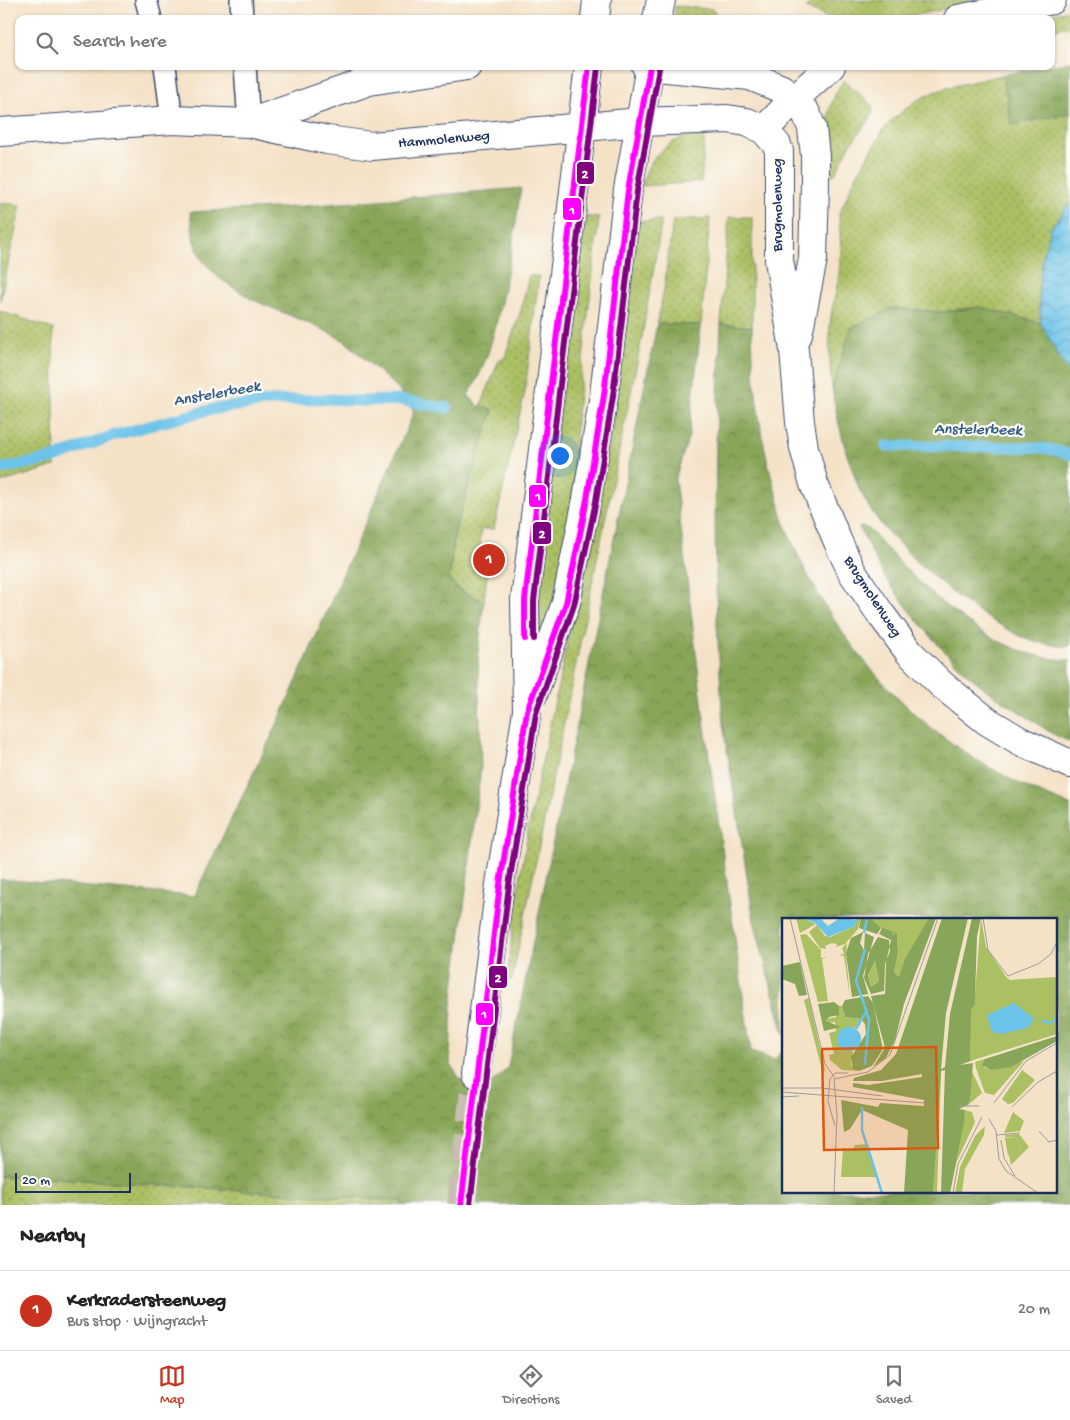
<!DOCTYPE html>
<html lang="en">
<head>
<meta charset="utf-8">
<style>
	body { margin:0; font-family:"Gochi Hand",sans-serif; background:#f6f6f6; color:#222 }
	.scale { position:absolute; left:15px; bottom:12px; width:116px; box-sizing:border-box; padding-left:5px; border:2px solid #1b2f5e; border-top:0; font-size:14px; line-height:18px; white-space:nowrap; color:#1b2f5e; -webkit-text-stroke:4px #fdfcf7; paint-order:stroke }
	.you { position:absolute; left:559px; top:455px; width:18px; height:18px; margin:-12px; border:4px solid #fff; border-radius:50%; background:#1a73e8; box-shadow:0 0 0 8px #1a73e833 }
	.badge { display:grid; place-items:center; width:32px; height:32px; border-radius:50%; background:#c8321e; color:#fff; font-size:16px; font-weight:700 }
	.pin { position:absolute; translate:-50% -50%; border:2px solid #fff; box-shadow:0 1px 5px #0006 }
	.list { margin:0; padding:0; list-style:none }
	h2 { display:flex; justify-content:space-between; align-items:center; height:65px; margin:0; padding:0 20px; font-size:21px }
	h2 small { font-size:16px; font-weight:400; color:#767676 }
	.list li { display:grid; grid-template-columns:32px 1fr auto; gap:15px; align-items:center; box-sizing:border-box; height:80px; padding:0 20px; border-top:1px solid #e0e0e0 }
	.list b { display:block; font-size:19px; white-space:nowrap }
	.list p { margin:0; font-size:16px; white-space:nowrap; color:#767676 }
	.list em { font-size:16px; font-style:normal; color:#767676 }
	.icon { flex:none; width:28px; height:28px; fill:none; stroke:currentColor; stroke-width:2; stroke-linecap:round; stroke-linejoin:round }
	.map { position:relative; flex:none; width:1070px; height:1205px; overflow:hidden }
	.search { position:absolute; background:#fff; box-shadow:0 1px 4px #0004; left:15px; right:15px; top:15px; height:55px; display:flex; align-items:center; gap:12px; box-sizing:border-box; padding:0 18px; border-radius:10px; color:#767676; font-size:19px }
	.sheet { height:145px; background:#fff }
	nav { display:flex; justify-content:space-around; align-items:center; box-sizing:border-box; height:70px; border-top:1px solid #e0e0e0; background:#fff; font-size:14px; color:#767676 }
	nav a { display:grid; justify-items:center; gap:2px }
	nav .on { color:#c8321e }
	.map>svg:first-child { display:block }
	.grass { fill:url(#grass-dots); stroke:#637760 }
	.forest { fill:url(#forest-crowns); stroke:#526a5c }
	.water { fill:url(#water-waves); stroke:#4479a4 }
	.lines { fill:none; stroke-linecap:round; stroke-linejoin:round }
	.stream { stroke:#6cc3e9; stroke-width:11 }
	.secondary-tunnel { stroke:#c9beb2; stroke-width:28; stroke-dasharray:28 14; stroke-linecap:butt }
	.lane-casing { stroke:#3c4a6e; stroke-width:24 }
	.street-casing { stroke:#3c4a6e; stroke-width:30 }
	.secondary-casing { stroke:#3c4a6e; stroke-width:30 }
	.lane { stroke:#fff; stroke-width:21 }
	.street { stroke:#fff; stroke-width:28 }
	.secondary { stroke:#fff; stroke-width:28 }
	.bus-1-casing { stroke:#fdfcf7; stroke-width:10 }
	.bus-2-casing { stroke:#fdfcf7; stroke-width:10 }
	.bus-1 { stroke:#f0f; stroke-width:6 }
	.bus-2 { stroke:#800080; stroke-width:6 }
	.labels { text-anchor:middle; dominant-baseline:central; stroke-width:4.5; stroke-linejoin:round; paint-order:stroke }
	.street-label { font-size:15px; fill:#1b2f5e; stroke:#fdfcf7 }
	.water-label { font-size:16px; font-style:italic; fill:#335b88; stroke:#fdfcf7 }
	.inset-river { fill:none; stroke:#6cc3e9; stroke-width:2.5 }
	.inset-road { fill:none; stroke:#9d9a9d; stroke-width:1 }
	.view { fill:#de5710; fill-opacity:0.15; stroke:#de5710; stroke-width:2.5 }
	.inset-edge { fill:none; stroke:#1b2f5e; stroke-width:2.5 }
	.line-badge { stroke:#fdfcf7; stroke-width:2 }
	.badge-label { font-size:14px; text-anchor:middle; font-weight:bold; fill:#fff }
</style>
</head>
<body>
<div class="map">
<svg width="1070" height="1205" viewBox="0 0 1070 1205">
	<defs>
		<pattern id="grass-dots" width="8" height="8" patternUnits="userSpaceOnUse" patternTransform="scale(1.25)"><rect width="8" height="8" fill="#abbf63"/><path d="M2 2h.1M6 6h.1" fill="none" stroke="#8a9c55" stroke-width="1.8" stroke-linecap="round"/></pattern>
		<pattern id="forest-crowns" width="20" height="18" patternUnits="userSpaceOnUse" patternTransform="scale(1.25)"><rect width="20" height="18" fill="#88a659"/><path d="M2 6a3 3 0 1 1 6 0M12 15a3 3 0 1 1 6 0" fill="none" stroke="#6e884d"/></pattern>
		<pattern id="water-waves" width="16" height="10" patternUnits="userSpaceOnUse" patternTransform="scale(1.25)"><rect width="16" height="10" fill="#6cc3e9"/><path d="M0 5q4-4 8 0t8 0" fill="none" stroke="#589fc0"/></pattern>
	</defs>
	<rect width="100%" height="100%" fill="#fdfcf7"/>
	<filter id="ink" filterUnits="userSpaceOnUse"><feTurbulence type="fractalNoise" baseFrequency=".02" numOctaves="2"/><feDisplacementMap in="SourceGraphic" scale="10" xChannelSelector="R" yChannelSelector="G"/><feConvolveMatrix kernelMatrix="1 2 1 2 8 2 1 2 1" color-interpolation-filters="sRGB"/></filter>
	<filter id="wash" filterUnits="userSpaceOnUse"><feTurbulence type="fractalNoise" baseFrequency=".0096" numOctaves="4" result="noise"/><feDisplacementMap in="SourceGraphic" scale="20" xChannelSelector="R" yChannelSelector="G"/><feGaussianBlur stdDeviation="1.12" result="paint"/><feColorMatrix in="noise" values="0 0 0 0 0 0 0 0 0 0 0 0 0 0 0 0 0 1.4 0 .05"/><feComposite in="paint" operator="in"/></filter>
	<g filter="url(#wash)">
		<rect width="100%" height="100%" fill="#f4e2c7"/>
		<!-- grass -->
		<path class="grass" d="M 814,0 L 987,0 L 897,19 L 831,19 L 806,8 Z
			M 675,6 L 712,9 L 715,11 L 714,19 L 675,19 Z
			M 1070,10 L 1070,26 L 1051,30 L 1051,19 L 1026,19 Z
			M 1002,75 L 1012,125 L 1070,113 L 1070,203 L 1051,228 L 1039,289 L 1041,323 L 980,307 L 940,312 L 893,308 L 851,328 L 832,389 C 830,365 828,340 831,316 C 834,298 839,280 840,262 C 842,245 839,229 839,212 L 841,210 L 856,176 L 884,129 L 892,120 L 914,102 L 934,92 L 954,86 Z
			M 844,80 L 872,105 L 873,110 L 871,117 L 850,145 L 835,174 L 829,176 C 825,143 823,107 844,80 Z
			M 702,132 L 705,136 L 701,182 L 643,186 L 642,183 C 645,176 647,167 652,161 C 664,144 682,136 702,132 Z
			M 0,203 L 21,205 L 0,301 Z
			M 582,216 L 599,218 L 576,420 L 573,515 L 550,631 L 540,635 L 534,631 Z
			M 729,217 L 752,217 L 752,327 L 721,324 Z
			M 710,218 L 701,325 L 657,324 L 664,289 L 673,220 Z
			M 662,220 L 642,337 L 512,980 L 507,979 L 515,909 L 528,831 L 612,425 L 638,221 Z
			M 529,275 L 539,277 L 525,391 L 494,529 L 481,529 L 480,554 L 489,556 L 484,601 C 469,595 458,591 449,578 L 455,530 L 493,409 L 480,408 L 499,360 L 504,359 L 521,310 Z
			M 0,311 L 53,329 L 55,466 L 0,483 Z
			M 0,1176 L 40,1177 L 463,1205 L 0,1205 Z"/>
		<!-- forest -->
		<path class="forest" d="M 1070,62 L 1070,113 L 1012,125 L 1002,75 Z
			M 521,188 C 516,226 510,261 502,298 C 495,331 487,367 468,395 L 480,407 L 493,409 L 455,530 L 449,578 C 458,592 469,595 484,601 L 478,652 L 481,767 L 452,1005 L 450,1063 L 460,1079 L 470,1085 L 479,1087 L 488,1084 L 499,1077 L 508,1067 L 657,324 L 701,325 L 689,436 L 675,479 L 705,727 L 751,1052 L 774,1060 L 784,1049 L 784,1191 L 1056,1191 L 1056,919 L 784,919 L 784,1035 L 754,921 L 723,724 L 717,626 L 715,526 L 716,441 L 721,324 L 752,327 C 753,389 760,440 778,499 C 781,511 784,524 789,535 C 844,664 938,757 1070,805 L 1070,1205 L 402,1205 L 402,1201 L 40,1177 L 0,1176 L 0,879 L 194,896 L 281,716 L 414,412 L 397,388 L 345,341 L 324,330 L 251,299 L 219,278 L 202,260 L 194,242 L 190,212 L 293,207 Z
			M 980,307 L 1041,323 L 1059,357 L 1070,374 L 1070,646 L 1057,646 L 1040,643 L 1020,636 L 986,617 L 955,595 L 915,560 L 883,527 L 870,509 L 860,491 L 846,452 L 838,420 L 832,389 L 851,328 L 893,308 L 940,312 Z
			M 859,527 C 863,527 866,527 870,530 C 875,535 882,545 888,550 C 904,568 922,585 940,601 C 977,632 1020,659 1070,660 L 1070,742 L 1053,734 L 988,691 L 966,673 L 941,648 L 912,614 L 884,576 Z"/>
		<!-- water -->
		<path class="water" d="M 1070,203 L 1070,374 L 1059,357 L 1041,323 L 1039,289 L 1043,255 L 1051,228 Z"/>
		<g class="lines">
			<!-- stream -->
			<path class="stream" d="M 886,446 C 924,446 963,446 1001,447 C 1024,447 1049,446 1070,455
				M 0,469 L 51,459 L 115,435 L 209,410 L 271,401 L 330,399 L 361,401 L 399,400 L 447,408"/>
		</g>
	</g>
	<g filter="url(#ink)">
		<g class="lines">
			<!-- secondary-tunnel -->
			<path class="secondary-tunnel" d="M 461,1205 L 476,1074"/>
			<defs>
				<path id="lane" d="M 146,0 L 151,19
					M 241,0 L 242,19
					M 165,66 L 172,120
					M 245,66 L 249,123"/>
				<path id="street" d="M 958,19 L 1052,0
					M 764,130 L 794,99 L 831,66"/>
				<path id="secondary" d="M 595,19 L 597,0
					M 657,19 L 661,0
					M 646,66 L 750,76 L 782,89 L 794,99 L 806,113 L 812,128 L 815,156 L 815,184 L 813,259 L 798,334
					M 249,123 L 369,81 L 467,66
					M 0,132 L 172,120 L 249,123 L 327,140 L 372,146 L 640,122 L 727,119 L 747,122 L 764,130 L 777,145 L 779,151 L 779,260 L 794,350 L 800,422 L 804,448 L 814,484 L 838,542 L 852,572 L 880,613 L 909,652 L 942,685 L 987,721 L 1020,741 L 1070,764
					M 533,695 L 566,603 L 587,499 L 604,395 L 628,190 L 650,66
					M 476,1074 L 500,884 L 527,711 L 525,600 L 589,66"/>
			</defs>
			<!-- lane casing -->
			<use href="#lane" class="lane-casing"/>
			<!-- street casing -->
			<use href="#street" class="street-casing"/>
			<!-- secondary casing -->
			<use href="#secondary" class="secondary-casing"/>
			<!-- lane -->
			<use href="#lane" class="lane"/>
			<!-- street -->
			<use href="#street" class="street"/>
			<!-- secondary -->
			<use href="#secondary" class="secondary"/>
			<defs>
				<path id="bus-1" d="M 525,639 L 525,600 L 589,66
					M 461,1205 L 500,884 L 527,711 L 566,603 L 587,499 L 604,395 L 628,190 L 650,66"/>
				<path id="bus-2" d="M 534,639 L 534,601 L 598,67
					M 470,1205 L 509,885 L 536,713 L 574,605 L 596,501 L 613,396 L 637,191 L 659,68"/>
			</defs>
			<!-- bus-1 casing -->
			<use href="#bus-1" class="bus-1-casing"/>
			<!-- bus-2 casing -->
			<use href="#bus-2" class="bus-2-casing"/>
			<!-- bus-1 -->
			<use href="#bus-1" class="bus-1"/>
			<!-- bus-2 -->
			<use href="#bus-2" class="bus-2"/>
		</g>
	</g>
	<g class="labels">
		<!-- street labels -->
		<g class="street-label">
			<text transform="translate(444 140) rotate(-5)">Hammolenweg</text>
			<text transform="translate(778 205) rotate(-90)">Brugmolenweg</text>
			<text transform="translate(872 597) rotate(57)">Brugmolenweg</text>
		</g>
		<!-- water labels -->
		<g class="water-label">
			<text transform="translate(217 395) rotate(-10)">Anstelerbeek</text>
			<text transform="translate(978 431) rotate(1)">Anstelerbeek</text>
		</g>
	</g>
	<!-- overview -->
	<g transform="translate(782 918)">
		<rect width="275" height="275" fill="#f4e2c7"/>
		<path d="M 14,0 L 21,0 L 34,6 L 18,15 ZM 75,0 L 79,0 L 76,11 L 63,26 L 54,29 L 55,26 L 50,25 L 43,28 L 44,31 L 38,30 L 27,14 L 35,7 L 43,18 L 48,19 L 73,8 ZM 88,0 L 147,0 L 117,59 L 112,54 L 116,34 L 115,16 L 95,9 ZM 199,0 L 204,29 L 223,57 L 222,61 L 192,89 ZM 24,16 L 39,32 L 39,40 L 45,39 L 40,41 L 46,83 L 36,84 L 18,17 ZM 65,25 L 64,37 L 68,80 L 62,38 L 57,37 L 62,36 L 60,30 ZM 93,43 L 97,63 L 89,69 L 86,57 ZM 27,80 L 43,152 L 41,156 L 22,82 ZM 57,88 L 60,88 L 63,99 L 79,101 L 73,110 L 66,109 L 55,119 L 55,123 L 71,133 L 69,147 L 77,153 L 60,152 L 48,142 L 47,137 L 52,136 L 47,115 L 54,113 L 53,104 L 45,105 L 45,101 L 54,99 ZM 203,141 L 202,149 L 209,152 L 242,143 L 212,177 L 203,175 L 194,150 L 193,144 ZM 189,151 L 200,175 L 186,187 L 188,177 ZM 240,152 L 253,162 L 231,185 L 226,186 L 220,181 ZM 159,153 L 155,275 L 151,275 L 157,154 ZM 183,192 L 190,194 L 193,204 L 174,245 L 168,275 ZM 231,194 L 242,203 L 238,213 L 222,215 ZM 203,208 L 202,217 L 183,251 L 180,275 L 173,275 L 178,249 L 193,218 ZM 233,219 L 240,230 L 235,231 L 235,238 L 231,239 L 226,237 L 223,220 ZM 86,226 L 96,259 L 59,259 L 61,230 L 71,232 L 73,227 Z" fill="#abbf63"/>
		<path d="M 79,0 L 88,0 L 99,10 L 95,16 L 77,10 ZM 147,0 L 154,0 L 122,86 L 113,122 L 104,140 L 91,149 L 103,130 L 89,78 L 103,76 L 104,45 L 109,22 L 97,16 L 100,10 L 112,14 L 110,18 L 113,14 L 115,16 L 116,34 L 112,54 L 117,59 L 123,41 ZM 160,0 L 186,0 L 164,95 L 159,151 L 163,149 L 168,96 L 190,0 L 199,0 L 195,18 L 191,142 L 178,147 L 191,145 L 188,181 L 186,187 L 177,191 L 183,192 L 182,204 L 168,275 L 159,275 L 163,152 L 159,153 L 151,275 L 122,275 L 126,212 L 80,192 L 68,211 L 62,214 L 59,182 L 96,189 L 98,185 L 142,188 L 142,182 L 71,169 L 71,165 L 86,167 L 140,159 L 140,156 L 100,163 L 71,163 L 72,160 L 99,152 L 114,136 ZM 81,14 L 78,25 L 82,32 L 83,15 L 92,19 L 81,58 L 86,76 L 70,79 L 64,35 L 69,20 ZM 96,19 L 107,22 L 108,33 L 103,46 L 102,73 L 89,76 L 82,60 L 86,36 ZM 93,43 L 97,63 L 89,69 L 86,57 ZM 18,44 L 25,77 L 17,78 L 13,66 L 0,61 L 0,48 ZM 86,78 L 91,85 L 101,131 L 90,148 L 77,153 L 71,151 L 69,139 L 84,116 L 83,106 L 79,101 L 63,99 L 60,88 L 63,82 ZM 52,84 L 57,88 L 57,97 L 47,99 L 44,103 L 59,109 L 42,113 L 36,86 ZM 275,118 L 275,123 L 229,149 L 209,152 L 200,147 L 203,141 Z" fill="#88a659" fill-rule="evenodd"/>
		<path d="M 222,57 L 228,62 L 275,59 L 275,116 L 188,143 L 189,91 Z" fill="#abbf63"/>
		<path d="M 237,216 L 247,229 L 229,247 L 223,217 ZM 224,219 L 233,219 L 240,230 L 234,231 L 235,238 L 226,237 Z" fill="#abbf63" fill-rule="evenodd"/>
		<path d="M 21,0 L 39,1 L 46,8 L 58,0 L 75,2 L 73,8 L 46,19 L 33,5 ZM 232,85 L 255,103 L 251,102 L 246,110 L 220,116 L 210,114 L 205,97 ZM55 121a12 12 0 1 1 24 0a12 12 0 1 1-24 0Z" fill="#6cc3e9"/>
		<path class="inset-river" d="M 82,15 L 85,0M 260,103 L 267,105 L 275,101M 74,111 L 85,92M 83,147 L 87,101 L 74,63 L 83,31M 80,189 L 80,212 L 100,275"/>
		<path class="inset-road" d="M 8,0 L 43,146 L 53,160M 201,0 L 206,32 L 226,58 L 256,46 L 269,36 L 275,24M 0,170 L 40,170 L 100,178M 0,174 L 143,185M 0,179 L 17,178M 212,185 L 244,143 L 275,125M 175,188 L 197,188M 230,189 L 256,164 L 275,153M 207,201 L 214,213 L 217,241 L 224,253 L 256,275M 53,208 L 46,183 L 48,161 L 53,155 L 66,155M 257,213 L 267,224 L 275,222M 215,217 L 238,215M 219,222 L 222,240 L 233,258M 52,275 L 55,197 L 52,161 L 86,154 L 108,137 L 156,0M 171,275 L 176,246 L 200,199"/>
		<path class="view" d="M 154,129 L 156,230 L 42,232 L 40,131 Z"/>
		<rect width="275" height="275" class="inset-edge"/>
	</g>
	<g class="line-badge">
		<rect x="576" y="161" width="19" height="24" rx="5" fill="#800080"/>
		<rect x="562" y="197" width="20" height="24" rx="5" fill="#f0f"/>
		<rect x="528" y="484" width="19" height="24" rx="5" fill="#f0f"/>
		<rect x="532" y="521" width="20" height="24" rx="5" fill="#800080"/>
		<rect x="488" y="965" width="20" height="24" rx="5" fill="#800080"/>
		<rect x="475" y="1002" width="19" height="24" rx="5" fill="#f0f"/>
	</g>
	<g class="badge-label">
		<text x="585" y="178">2</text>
		<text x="572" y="214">1</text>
		<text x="538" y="500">1</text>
		<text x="542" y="538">2</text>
		<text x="498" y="982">2</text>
		<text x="484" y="1018">1</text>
	</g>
</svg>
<div class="scale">20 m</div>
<div class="you"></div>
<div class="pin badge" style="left:489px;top:560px">1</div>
<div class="search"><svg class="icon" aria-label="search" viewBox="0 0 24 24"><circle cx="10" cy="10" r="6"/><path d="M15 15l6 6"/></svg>Search here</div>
</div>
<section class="sheet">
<h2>Nearby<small></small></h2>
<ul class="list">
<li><span class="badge">1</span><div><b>Kerkradersteenweg</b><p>Bus stop · Wijngracht</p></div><em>20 m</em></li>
</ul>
</section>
<nav>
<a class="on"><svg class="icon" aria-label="map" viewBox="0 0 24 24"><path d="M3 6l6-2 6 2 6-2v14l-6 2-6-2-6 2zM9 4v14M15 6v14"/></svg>Map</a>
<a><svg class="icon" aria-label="directions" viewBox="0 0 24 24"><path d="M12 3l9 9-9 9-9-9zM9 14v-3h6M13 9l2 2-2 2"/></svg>Directions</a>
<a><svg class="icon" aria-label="saved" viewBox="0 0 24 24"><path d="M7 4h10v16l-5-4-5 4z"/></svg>Saved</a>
</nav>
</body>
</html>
